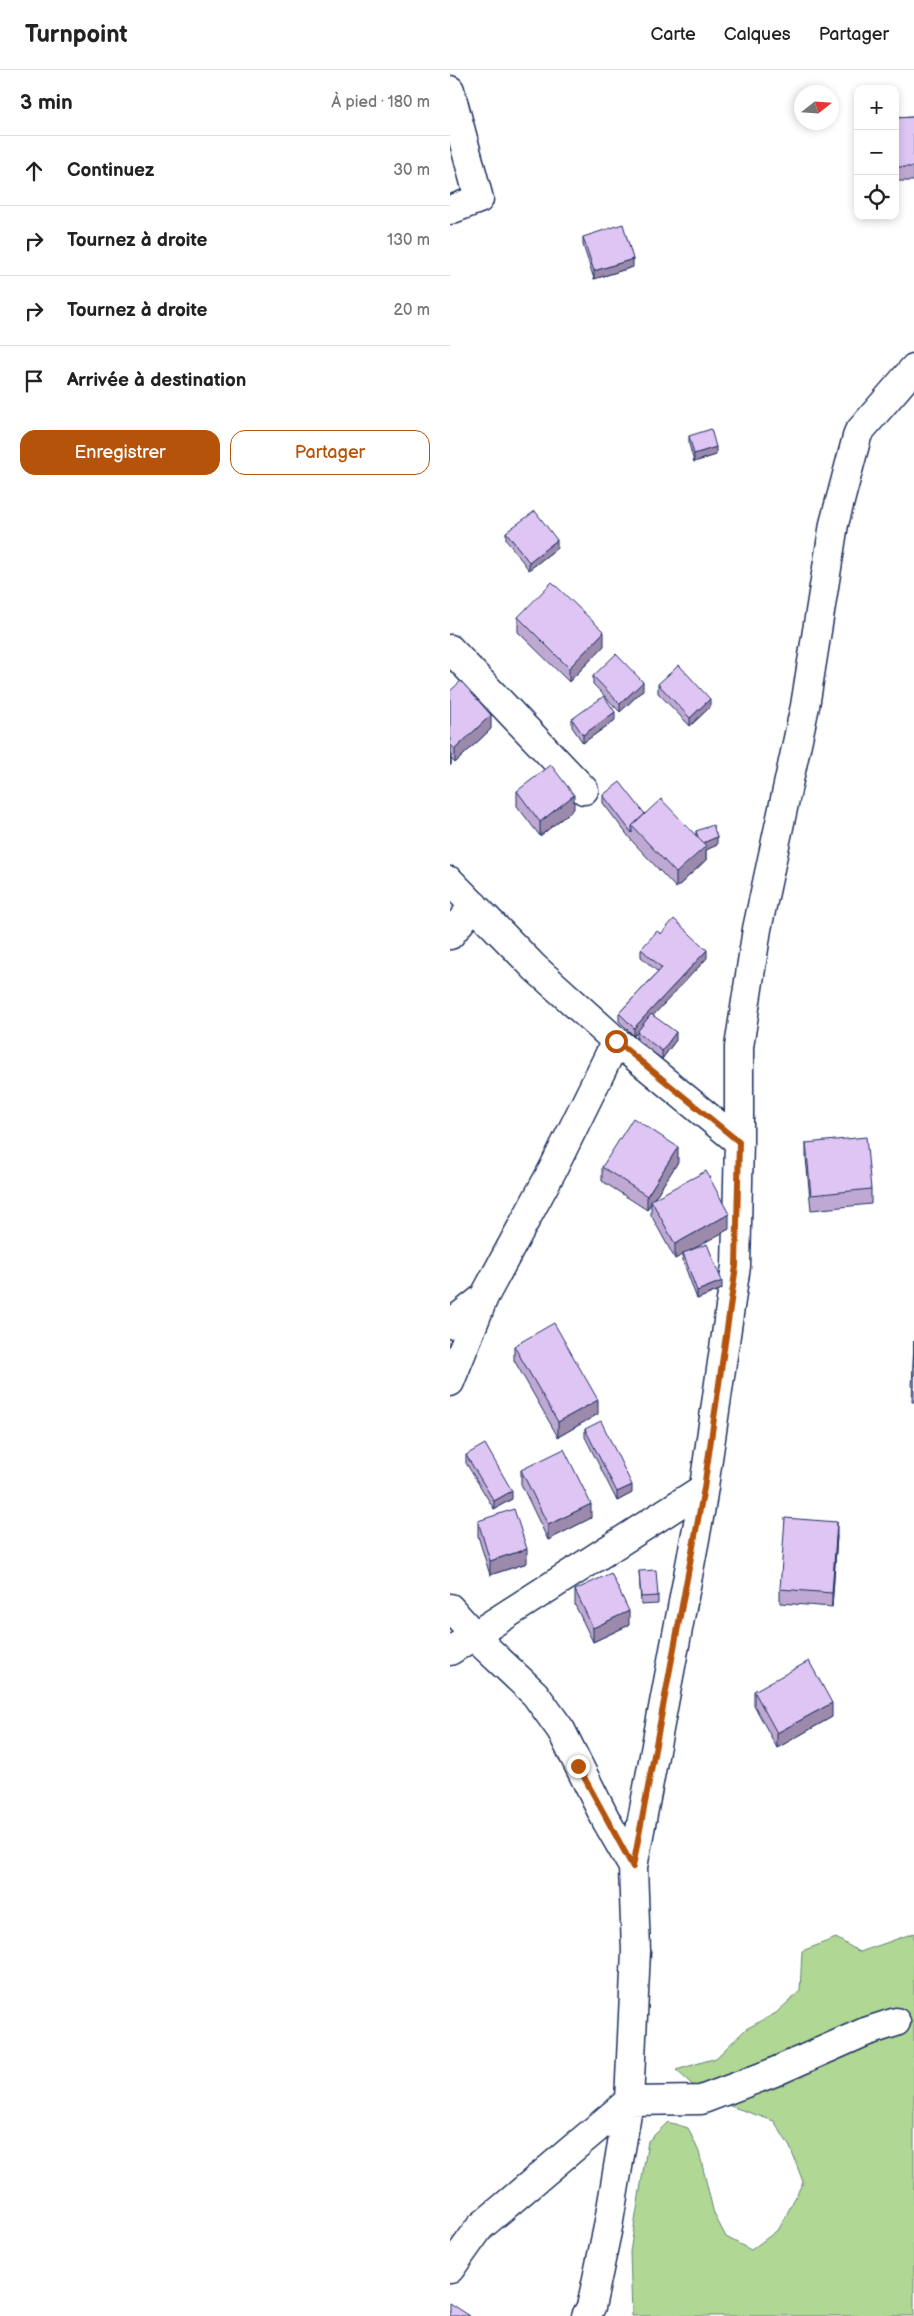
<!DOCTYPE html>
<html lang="fr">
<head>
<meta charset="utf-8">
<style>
	body { margin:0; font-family:"Balsamiq Sans",sans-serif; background:#f6f6f6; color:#222 }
	.controls { position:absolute; right:15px; top:15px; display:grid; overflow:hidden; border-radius:10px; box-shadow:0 2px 8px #0003 }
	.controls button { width:45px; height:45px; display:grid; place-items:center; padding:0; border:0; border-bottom:1px solid #e0e0e0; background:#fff; color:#222; font:25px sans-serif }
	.compass { position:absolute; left:344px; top:15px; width:45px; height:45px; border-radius:50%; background:#fff; box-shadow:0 2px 8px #0003; rotate:73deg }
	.stop { position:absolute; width:15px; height:15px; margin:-11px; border:4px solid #b45309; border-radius:50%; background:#fff }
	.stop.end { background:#b45309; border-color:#fff; box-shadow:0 1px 5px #0008 }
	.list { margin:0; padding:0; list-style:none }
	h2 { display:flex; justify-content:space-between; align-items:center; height:65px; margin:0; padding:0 20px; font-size:21px }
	h2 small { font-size:16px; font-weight:400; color:#767676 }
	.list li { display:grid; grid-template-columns:32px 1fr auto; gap:15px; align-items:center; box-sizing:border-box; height:70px; padding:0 20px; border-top:1px solid #e0e0e0 }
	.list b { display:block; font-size:19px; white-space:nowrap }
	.list em { font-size:16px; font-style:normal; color:#767676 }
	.actions { display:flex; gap:10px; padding:15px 20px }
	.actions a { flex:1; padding:11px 0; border:1px solid #b45309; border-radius:15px; text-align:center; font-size:18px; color:#b45309 }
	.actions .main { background:#b45309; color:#fff }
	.icon { flex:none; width:28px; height:28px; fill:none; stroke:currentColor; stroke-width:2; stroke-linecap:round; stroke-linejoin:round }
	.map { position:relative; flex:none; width:464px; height:2246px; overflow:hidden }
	header { display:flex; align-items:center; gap:30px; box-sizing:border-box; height:70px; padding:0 25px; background:#fff; border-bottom:1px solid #e0e0e0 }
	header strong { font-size:24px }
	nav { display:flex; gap:28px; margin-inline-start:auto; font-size:18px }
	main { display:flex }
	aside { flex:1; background:#fff }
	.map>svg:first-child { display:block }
	.green { fill:#b0d793; stroke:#668378 }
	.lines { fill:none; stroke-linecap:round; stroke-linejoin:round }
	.minor-casing { stroke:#1b2f5e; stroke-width:31 }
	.minor { stroke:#fff; stroke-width:28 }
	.wall { fill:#bfa9d2; stroke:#1b2f5e }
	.shaded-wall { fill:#9b8aab; stroke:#1b2f5e }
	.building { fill:#dec5f4; stroke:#1b2f5e }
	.route { stroke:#b45309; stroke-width:6 }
</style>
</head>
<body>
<header>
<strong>Turnpoint</strong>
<nav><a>Carte</a><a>Calques</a><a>Partager</a></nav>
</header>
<main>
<aside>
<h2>3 min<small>À pied · 180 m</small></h2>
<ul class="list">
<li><svg class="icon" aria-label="ahead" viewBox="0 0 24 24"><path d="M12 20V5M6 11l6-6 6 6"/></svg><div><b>Continuez</b></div><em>30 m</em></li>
<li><svg class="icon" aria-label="right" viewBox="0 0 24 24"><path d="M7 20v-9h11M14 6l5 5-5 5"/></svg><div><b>Tournez à droite</b></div><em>130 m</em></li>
<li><svg class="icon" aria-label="right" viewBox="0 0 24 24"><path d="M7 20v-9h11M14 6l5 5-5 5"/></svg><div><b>Tournez à droite</b></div><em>20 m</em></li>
<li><svg class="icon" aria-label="arrive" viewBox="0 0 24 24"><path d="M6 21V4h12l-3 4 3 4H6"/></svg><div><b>Arrivée à destination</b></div></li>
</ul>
<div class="actions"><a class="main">Enregistrer</a><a>Partager</a></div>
</aside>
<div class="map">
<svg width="464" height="2246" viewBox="0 0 464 2246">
	<rect width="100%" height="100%" fill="#fff"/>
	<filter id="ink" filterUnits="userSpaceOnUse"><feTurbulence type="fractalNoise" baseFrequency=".02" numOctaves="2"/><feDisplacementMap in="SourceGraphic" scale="10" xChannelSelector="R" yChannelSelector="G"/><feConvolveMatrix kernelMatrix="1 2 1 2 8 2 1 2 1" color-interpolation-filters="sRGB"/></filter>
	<g filter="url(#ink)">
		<!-- green -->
		<path class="green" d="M 464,1863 L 464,2246 L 182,2246 L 180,2182 L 198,2071 L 218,2052 L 238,2058 L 249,2082 L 264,2144 L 276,2167 L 301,2180 L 329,2159 L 353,2112 L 340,2077 L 324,2051 L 257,2028 L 226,2000 L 266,1988 L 296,1959 L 326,1943 L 350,1921 L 352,1881 L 386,1868 L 410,1882 Z"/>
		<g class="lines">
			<defs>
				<path id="minor" d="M 0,20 L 29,129 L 0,140
					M 0,579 L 134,720
					M 0,811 L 85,898 L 166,971 L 289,1072
					M 0,865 L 24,835
					M 0,1254 L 33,1228
					M 0,1312 L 34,1227 L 103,1099 L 166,971
					M 0,1538 L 33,1575 L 85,1624 L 111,1660 L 157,1752 L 183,1797
					M 0,1581 L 254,1418
					M 0,2199 L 30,2157 L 179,2031 L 251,2030 L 322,2003 L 415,1962 L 446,1952
					M 136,2246 L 141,2237 L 158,2157 L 179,2031 L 186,1881 L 183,1797 L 251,1437 L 286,1196 L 289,1072 L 289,977 L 307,859 L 355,636 L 384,454 L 408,363 L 464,298"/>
			</defs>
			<!-- minor casing -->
			<use href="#minor" class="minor-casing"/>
			<!-- minor -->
			<use href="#minor" class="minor"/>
		</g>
		<!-- wall -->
		<path class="wall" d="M 464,47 L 464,111 L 445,111 L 445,48 Z
			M 133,167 L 183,197 L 144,209 L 133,175 Z
			M 239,366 L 266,385 L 244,392 L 239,374 Z
			M 56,462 L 107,478 L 79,500 L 56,470 Z
			M 68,547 L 154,576 L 119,612 L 68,562 Z
			M 143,606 L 193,620 L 170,642 L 143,614 Z
			M 208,614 L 260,637 L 240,656 L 208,623 Z
			M 0,621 L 41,659 L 5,693 L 1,689 L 1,695 L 0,695 Z
			M 122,649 L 165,650 L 133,673 L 122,657 Z
			M 67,721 L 124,739 L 90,766 L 67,736 Z
			M 153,725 L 195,744 L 246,765 L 246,761 L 267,775 L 256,780 L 256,790 L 226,818 L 182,771 L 153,733 Z
			M 211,864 L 257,888 L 203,945 L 226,970 L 212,989 L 187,970 L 187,963 L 184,966 L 169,951 L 169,943 L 208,902 L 191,887 L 191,879 Z
			M 356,1073 L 421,1119 L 421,1134 L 361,1140 L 356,1088 Z
			M 228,1092 L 204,1129 L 279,1159 L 240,1180 L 272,1219 L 247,1229 L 233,1191 L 233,1184 L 225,1189 L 201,1145 L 201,1133 L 197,1140 L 152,1111 L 152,1097 Z
			M 464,1271 L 464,1332 L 462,1332 Z
			M 64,1276 L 148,1344 L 108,1367 L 64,1290 Z
			M 135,1359 L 182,1423 L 167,1431 L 135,1367 Z
			M 16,1385 L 62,1429 L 44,1439 L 16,1393 Z
			M 71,1400 L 141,1448 L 98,1470 L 71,1414 Z
			M 28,1451 L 77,1493 L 40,1505 L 28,1466 Z
			M 387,1466 L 382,1537 L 330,1533 L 330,1519 Z
			M 189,1501 L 208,1526 L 208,1534 L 191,1535 Z
			M 125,1520 L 179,1555 L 143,1572 L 125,1535 Z
			M 304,1621 L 382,1647 L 327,1678 L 304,1635 Z"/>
		<!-- shaded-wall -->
		<path class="shaded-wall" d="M 183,189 L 183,197 L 144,209 L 144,201 Z
			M 266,377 L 266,385 L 244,392 L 244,384 Z
			M 107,470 L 107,478 L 79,500 L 79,492 Z
			M 154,562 L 154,576 L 119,612 L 119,598 Z
			M 193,612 L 193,620 L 170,642 L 170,634 Z
			M 260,629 L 260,637 L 240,656 L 240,648 Z
			M 165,642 L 165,650 L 133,673 L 133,665 Z
			M 41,645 L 41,659 L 5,693 L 5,679 Z
			M 0,677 L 1,677 L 1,695 L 0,695 Z
			M 124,725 L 124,739 L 90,766 L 90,752 Z
			M 267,767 L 267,775 L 256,780 L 256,790 L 226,818 L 226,803 L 250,774 Z
			M 257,880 L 257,888 L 184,966 L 184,958 Z
			M 226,962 L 226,970 L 212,989 L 212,981 Z
			M 228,1077 L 228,1092 L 202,1132 L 201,1130 L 201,1133 L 197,1140 L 197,1126 Z
			M 279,1144 L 279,1159 L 225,1189 L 225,1174 Z
			M 272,1211 L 272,1219 L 247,1229 L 247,1221 Z
			M 148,1330 L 148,1344 L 108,1367 L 108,1352 Z
			M 182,1415 L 182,1423 L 167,1431 L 167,1422 Z
			M 62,1421 L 62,1429 L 44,1439 L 44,1431 Z
			M 141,1434 L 141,1448 L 98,1470 L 98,1455 Z
			M 387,1452 L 387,1466 L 382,1537 L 382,1523 Z
			M 77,1479 L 77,1493 L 40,1505 L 40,1491 Z
			M 179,1541 L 179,1555 L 143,1572 L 143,1558 Z
			M 382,1633 L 382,1647 L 327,1678 L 327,1663 Z"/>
		<!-- building -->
		<path class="building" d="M 464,47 L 464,97 L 445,97 L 445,48 Z
			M 173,154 L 183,189 L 144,201 L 133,167 Z
			M 261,359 L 266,377 L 244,384 L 239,366 Z
			M 85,441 L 107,470 L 79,492 L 56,462 Z
			M 102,512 L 154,562 L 119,598 L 68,547 Z
			M 166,584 L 193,612 L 170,634 L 143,606 Z
			M 229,595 L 260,629 L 240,648 L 208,614 Z
			M 11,611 L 41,645 L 5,679 L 0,674 L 0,621 Z
			M 154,626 L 165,642 L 133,665 L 122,649 Z
			M 101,695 L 124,725 L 90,752 L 67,721 Z
			M 170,712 L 195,744 L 182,756 L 182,763 L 153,725 Z
			M 211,729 L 256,776 L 226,803 L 182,756 Z
			M 263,755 L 267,767 L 253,773 L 248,767 L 246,761 Z
			M 224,849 L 257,880 L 184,958 L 169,943 L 212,898 L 191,879 L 207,861 L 211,864 Z
			M 201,944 L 226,962 L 212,981 L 187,962 Z
			M 183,1048 L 228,1077 L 197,1126 L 152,1097 Z
			M 416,1067 L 421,1119 L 361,1125 L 356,1073 Z
			M 256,1101 L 279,1144 L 225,1174 L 201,1130 Z
			M 257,1174 L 272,1211 L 247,1221 L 233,1183 Z
			M 104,1253 L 148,1330 L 108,1352 L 64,1276 Z
			M 464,1271 L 464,1317 L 462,1317 Z
			M 151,1351 L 182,1415 L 167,1422 L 135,1359 Z
			M 35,1374 L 62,1421 L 44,1431 L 16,1385 Z
			M 114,1379 L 141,1434 L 98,1455 L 71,1400 Z
			M 64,1439 L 77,1479 L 40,1491 L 28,1451 Z
			M 335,1448 L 387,1452 L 382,1523 L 330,1519 Z
			M 206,1500 L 208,1526 L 191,1527 L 189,1501 Z
			M 161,1503 L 179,1541 L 143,1558 L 125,1520 Z
			M 359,1591 L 382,1633 L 327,1663 L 304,1621 Z
			M 0,2233 L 20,2246 L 0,2246 Z"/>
	</g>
	<g class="lines" filter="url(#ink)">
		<!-- route -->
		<path class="route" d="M 128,1696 L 183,1797 L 254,1418 L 286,1196 L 289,1072 L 166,971"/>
	</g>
</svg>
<div class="controls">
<button>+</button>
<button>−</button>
<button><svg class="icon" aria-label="locate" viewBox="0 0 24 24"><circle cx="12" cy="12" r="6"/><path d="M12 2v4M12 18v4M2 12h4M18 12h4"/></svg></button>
</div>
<svg class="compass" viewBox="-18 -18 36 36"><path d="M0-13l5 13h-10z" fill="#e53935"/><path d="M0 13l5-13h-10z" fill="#767676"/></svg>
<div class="stop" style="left:166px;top:971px"></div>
<div class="stop end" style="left:128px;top:1696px"></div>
</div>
</main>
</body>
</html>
